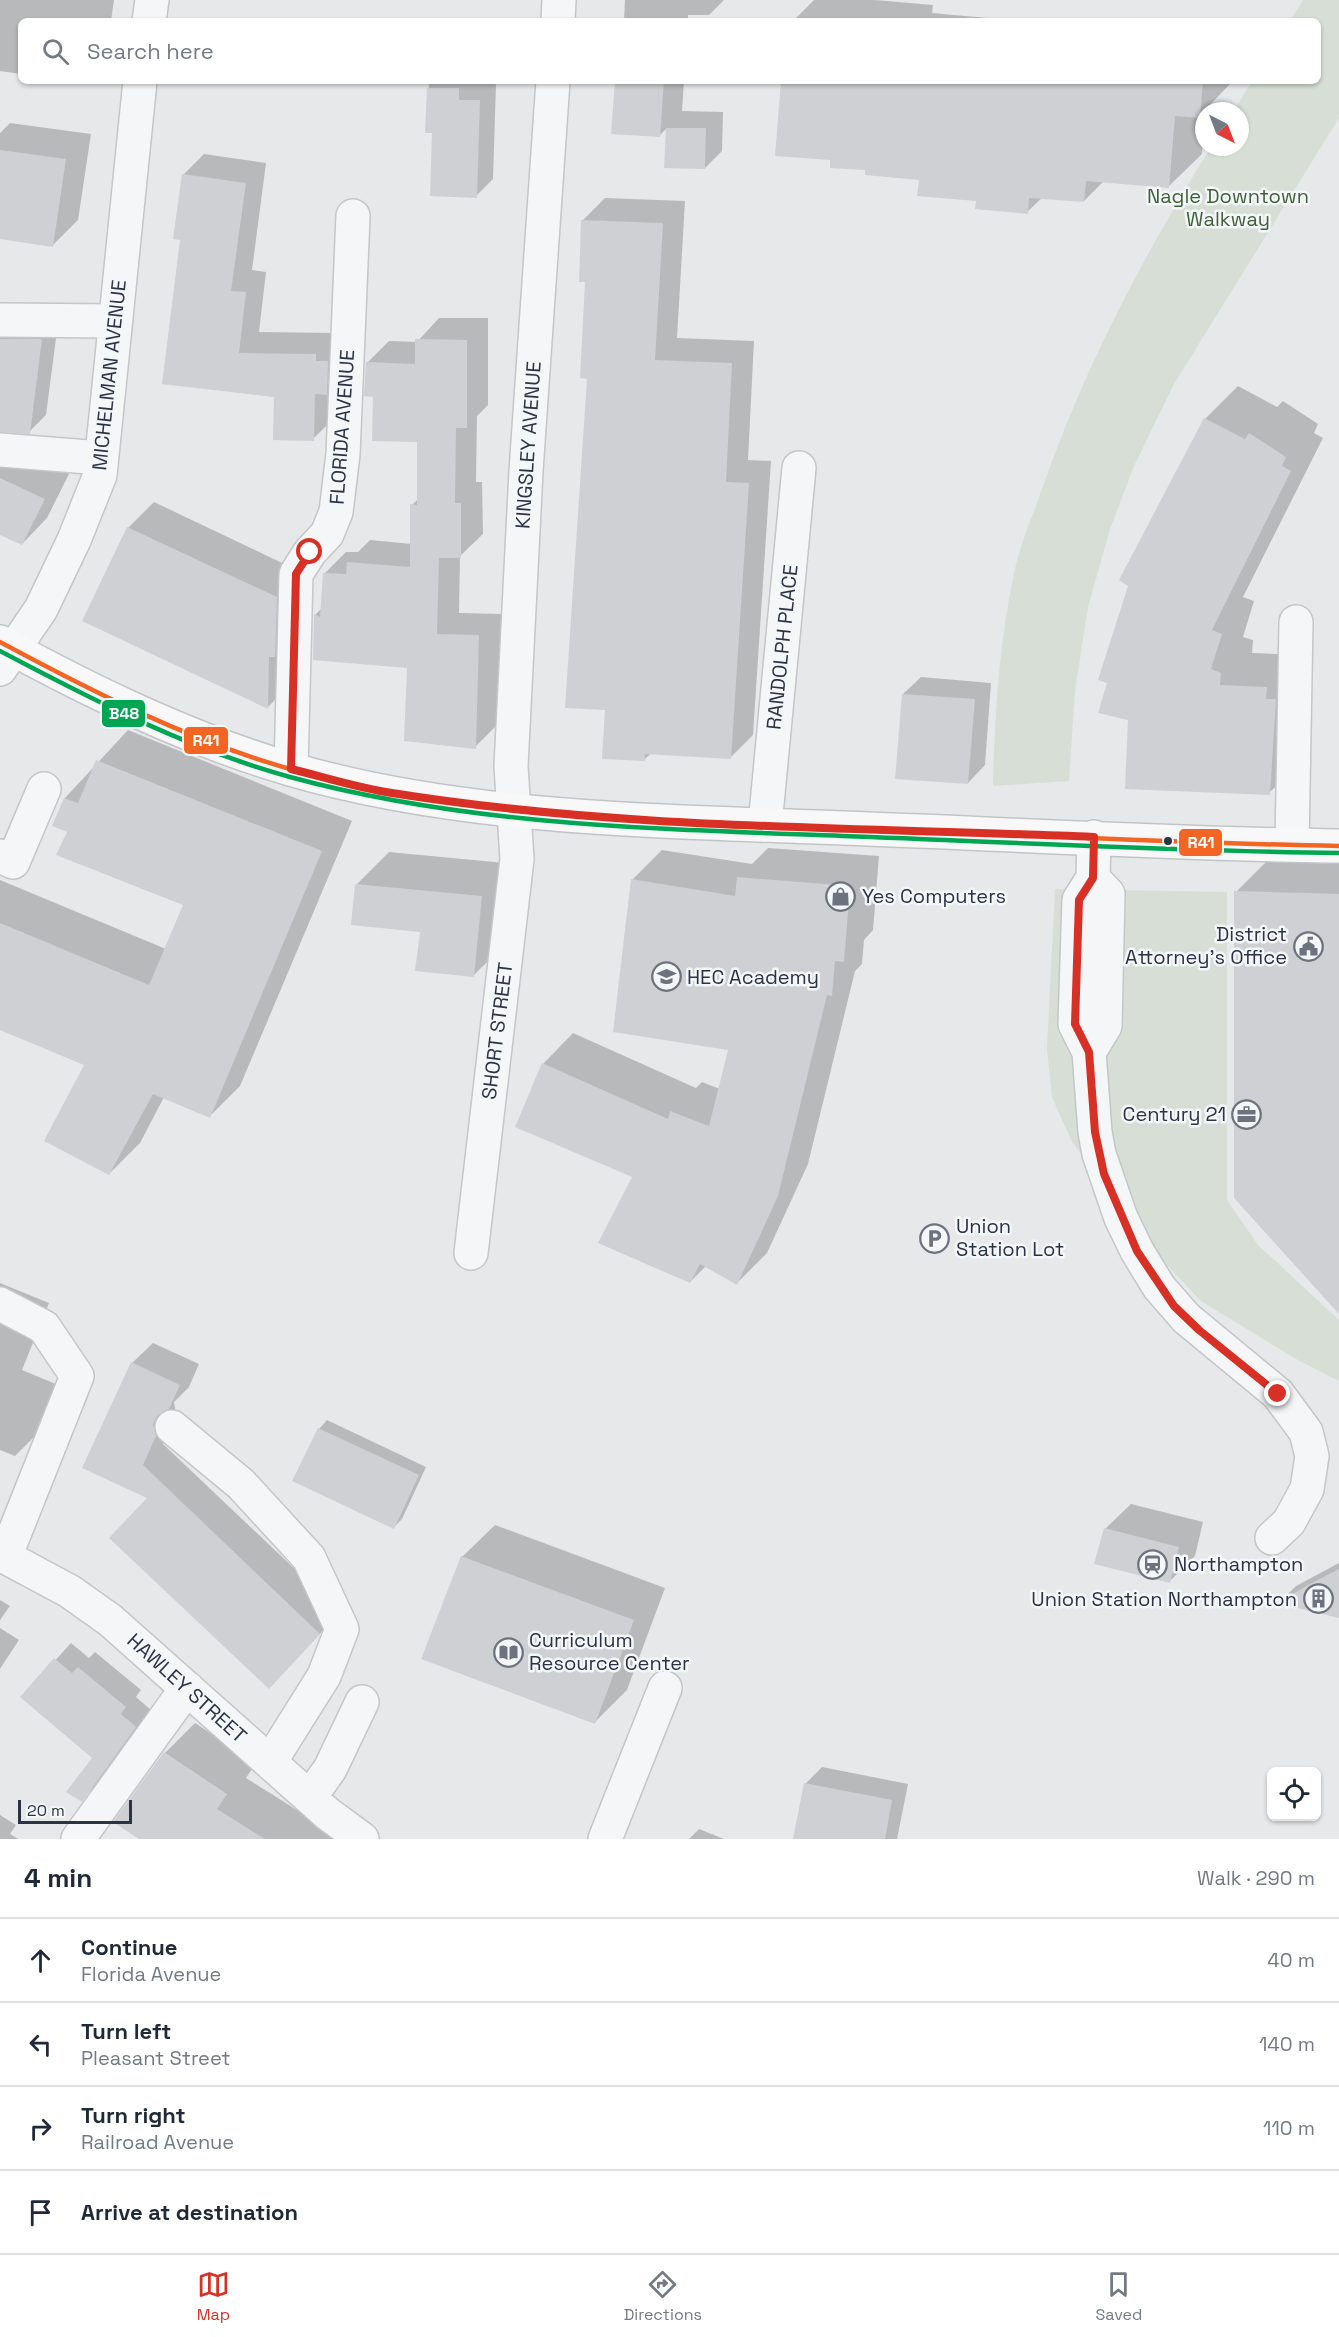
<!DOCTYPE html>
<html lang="en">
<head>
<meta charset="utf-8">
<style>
	body { margin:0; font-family:"Space Grotesk",sans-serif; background:#f6f6f7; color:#1f2937 }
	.controls { position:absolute; right:18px; bottom:18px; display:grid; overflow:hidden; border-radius:9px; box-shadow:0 2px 4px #0004 }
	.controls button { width:54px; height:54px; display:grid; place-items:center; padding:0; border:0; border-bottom:2px solid #e0e1e3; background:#fff; color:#1f2937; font:30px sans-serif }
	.compass { position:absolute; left:1195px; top:102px; width:54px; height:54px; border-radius:50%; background:#fff; box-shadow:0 2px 4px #0004; rotate:138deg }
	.scale { position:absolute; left:18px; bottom:15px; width:114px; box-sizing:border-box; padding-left:6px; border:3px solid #2b3445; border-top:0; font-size:16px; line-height:21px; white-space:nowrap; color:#2b3445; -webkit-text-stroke:4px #f4f6f9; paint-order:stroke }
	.stop { position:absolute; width:18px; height:18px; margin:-14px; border:4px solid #d93025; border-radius:50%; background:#fff }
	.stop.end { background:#d93025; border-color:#fff; box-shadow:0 2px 6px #0008 }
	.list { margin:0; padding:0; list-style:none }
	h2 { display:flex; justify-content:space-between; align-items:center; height:78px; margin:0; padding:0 24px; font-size:26px }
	h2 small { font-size:20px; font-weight:400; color:#747a83 }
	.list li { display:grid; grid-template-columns:39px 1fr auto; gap:18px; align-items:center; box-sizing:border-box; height:84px; padding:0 24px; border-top:2px solid #e0e1e3 }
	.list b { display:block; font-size:22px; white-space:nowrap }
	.list p { margin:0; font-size:20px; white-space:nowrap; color:#747a83 }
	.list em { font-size:20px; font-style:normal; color:#747a83 }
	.icon { flex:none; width:33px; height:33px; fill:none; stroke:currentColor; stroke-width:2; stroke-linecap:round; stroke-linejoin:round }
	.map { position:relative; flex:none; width:1339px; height:1839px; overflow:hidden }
	.search { position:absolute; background:#fff; box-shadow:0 2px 4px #0004; left:18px; right:18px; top:18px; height:66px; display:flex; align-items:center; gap:15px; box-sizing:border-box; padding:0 21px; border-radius:9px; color:#747a83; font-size:22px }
	.sheet { height:414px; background:#fff }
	nav { display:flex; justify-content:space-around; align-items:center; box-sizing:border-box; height:84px; border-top:2px solid #e0e1e3; background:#fff; font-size:16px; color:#747a83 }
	nav a { display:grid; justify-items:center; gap:3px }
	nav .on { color:#d93025 }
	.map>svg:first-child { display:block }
	.green { fill:#d6ded6 }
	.shadow { fill:#0003 }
	.building { fill:#ced0d3 }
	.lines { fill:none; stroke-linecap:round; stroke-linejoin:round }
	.minor-casing { stroke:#c4c6c8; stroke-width:36 }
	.major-casing { stroke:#c2c5c8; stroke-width:36 }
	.minor { stroke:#f5f6f7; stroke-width:33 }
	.major { stroke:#f8f8f8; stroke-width:33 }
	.bus-1-casing { stroke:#f4f6f9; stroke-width:9 }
	.bus-2-casing { stroke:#f4f6f9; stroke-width:9 }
	.bus-1 { stroke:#f26522; stroke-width:4.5 }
	.bus-2 { stroke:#00a651; stroke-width:4.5 }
	.route { stroke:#d93025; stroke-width:8 }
	.bus-dot { fill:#2b3445; stroke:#f4f6f9; stroke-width:2 }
	.labels { text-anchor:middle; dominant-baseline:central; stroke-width:5; stroke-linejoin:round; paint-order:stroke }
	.park-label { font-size:20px; fill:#3f6138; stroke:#f4f6f9 }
	.street-label { font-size:20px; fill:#2b3445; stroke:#f4f6f9 }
	.poi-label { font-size:20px; fill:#2b3445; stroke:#f4f6f9; text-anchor:start }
	.line-badge { stroke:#f4f6f9; stroke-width:2 }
	.badge-label { font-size:16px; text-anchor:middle; font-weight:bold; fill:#fff }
</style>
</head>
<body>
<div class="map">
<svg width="1339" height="1839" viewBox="0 0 1339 1839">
	<rect width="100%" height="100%" fill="#e6e8ea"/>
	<!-- green -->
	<path class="green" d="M 1303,0 L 1339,0 L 1339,118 L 1174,384 L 1134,466 L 1110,529 L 1088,607 L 1075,691 L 1069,781 L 993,786 C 995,713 999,641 1015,569 C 1021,543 1032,517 1041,492 C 1083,370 1143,256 1211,147 L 1240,147 L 1240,111 L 1234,111 L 1252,81 L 1318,81 L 1318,21 L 1290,21 Z
		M 1055,889 L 1227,892 L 1227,1200 L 1258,1245 L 1339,1320 L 1339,1381 L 1296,1359 L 1201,1301 L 1138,1234 L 1071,1140 L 1052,1097 L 1047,1049 Z"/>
	<!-- shadow -->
	<path class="shadow" d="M 0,0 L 114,0 L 111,21 L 21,21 L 21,74 L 0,71 Z
		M 625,0 L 724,0 L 709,15 L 688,15 L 688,21 L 624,21 Z
		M 814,0 L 875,0 L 933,5 L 932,13 L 987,18 L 986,21 L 793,21 Z
		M 429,81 L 496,84 L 493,179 L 476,196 L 433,131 L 427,131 Z
		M 616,81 L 684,81 L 682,111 L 723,112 L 722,151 L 705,168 L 666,167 L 667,128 L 660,135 Z
		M 783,81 L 1233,81 L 1204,111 L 1202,154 L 1169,186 L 1104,181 L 1084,201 L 1042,198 L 1027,212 L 978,199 L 921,178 L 867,169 L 832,159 Z
		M 10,123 L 91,134 L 78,220 L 53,245 L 0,238 L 0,133 Z
		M 204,154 L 266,163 L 252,270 L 266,272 L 259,332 L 337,333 L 334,418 L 313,439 L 275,395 L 164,382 L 182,239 L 183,175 Z
		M 605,198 L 685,201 L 677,338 L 754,341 L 748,460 L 771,461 L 753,735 L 731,757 L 651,753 L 644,760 L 606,708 L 582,221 Z
		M 439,318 L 488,318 L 488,405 L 477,416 L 476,482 L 482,482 L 483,534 L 460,556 L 459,613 L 501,614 L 497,725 L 475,747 L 408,667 L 315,615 L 322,608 L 325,573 L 346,552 L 358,552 L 370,540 L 412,544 L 412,505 L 418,499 L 419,441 L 375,395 L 367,363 L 389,341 L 417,342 Z
		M 58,323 L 46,415 L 29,432 L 0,431 L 0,329 Z
		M 1238,386 L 1277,407 L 1283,401 L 1318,424 L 1314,433 L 1323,438 L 1243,597 L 1254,601 L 1243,637 L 1253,640 L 1252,653 L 1299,655 L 1302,761 L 1269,793 L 1126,788 L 1205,419 Z
		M 0,441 L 69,474 L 47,518 L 22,544 L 0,533 Z
		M 154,502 L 301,572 L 293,682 L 268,707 L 84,620 L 128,528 Z
		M 921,677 L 991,683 L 985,765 L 968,783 L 903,694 Z
		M 128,730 L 352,821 L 240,1086 L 210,1116 L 164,1097 L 140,1143 L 109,1174 L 86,1064 L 0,1028 L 0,880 L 166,949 L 185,904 L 69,831 L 54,825 L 65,798 Z
		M 768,848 L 879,856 L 873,930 L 864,940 L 862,964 L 855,971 L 808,1164 L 767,1253 L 737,1283 L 706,1266 L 690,1282 L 635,1176 L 517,1126 L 544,1063 L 573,1033 L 696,1088 L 702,1082 L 720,1089 L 730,1049 L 632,880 L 662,850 L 752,864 Z
		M 389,852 L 514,864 L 506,943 L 473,976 L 421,930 L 357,884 Z
		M 1272,856 L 1339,857 L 1339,1305 L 1236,892 Z
		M 0,1283 L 49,1303 L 22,1370 L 63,1387 L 48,1423 L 15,1456 L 0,1450 Z
		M 153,1343 L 199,1364 L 189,1387 L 174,1402 L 176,1414 L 163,1444 L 340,1612 L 289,1667 L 150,1497 L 84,1468 L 132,1363 Z
		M 327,1420 L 426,1467 L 402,1519 L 394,1527 L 319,1429 Z
		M 1131,1504 L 1203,1522 L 1195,1556 L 1170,1581 L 1105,1529 Z
		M 495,1525 L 665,1588 L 627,1690 L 595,1722 L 462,1557 Z
		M 1339,1563 L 1339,1616 L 1280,1602 L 1296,1586 Z
		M 0,1600 L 10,1606 L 0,1620 Z
		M 0,1628 L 19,1640 L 0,1669 Z
		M 71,1643 L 89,1658 L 95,1652 L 141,1690 L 136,1697 L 151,1710 L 97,1784 L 81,1800 L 94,1758 L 22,1697 Z
		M 195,1723 L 256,1763 L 246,1778 L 343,1839 L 142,1839 L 165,1753 Z
		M 822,1767 L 908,1784 L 897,1839 L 794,1839 L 805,1784 Z
		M 0,1815 L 16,1825 L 10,1834 L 18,1839 L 0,1839 Z
		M 699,1829 L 724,1839 L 689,1839 Z"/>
	<!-- building -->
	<path class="building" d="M 615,81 L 664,81 L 660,137 L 611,134 Z
		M 781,81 L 1203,81 L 1200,118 L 1175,116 L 1169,188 L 1086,181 L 1084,202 L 1029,198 L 1028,214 L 975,209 L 976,201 L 917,196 L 919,180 L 865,175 L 865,170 L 830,168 L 830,160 L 775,156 Z
		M 427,88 L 459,88 L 459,100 L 480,100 L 477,198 L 430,196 L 432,133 L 425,133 Z
		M 666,128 L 706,128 L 705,169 L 664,168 Z
		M 0,150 L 66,159 L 53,247 L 0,239 Z
		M 182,174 L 246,183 L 231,291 L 246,292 L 239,353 L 316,354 L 316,361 L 328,361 L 327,395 L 315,394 L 314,441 L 273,440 L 274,397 L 162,384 L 180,240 L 173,239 Z
		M 581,220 L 663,223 L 655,360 L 732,363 L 726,482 L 749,483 L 731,759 L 645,754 L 645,761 L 602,759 L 605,710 L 565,708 L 587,379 L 580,378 L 585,282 L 579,282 Z
		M 0,339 L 42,339 L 30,434 L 0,432 Z
		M 415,339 L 467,340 L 467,428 L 456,428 L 455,503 L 461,503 L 461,558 L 439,558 L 437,634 L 479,635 L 476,749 L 404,741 L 407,668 L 313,660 L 314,614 L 320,617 L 323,573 L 346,574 L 347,562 L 410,567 L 410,504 L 417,505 L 417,442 L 372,441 L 373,397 L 364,396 L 366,362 L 415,364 Z
		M 1204,418 L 1245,439 L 1249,433 L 1286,457 L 1282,466 L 1291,471 L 1212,630 L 1222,634 L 1211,669 L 1221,673 L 1220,685 L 1267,687 L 1266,699 L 1276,699 L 1270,795 L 1125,789 L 1128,720 L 1098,713 L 1107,683 L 1098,680 L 1128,586 L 1119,580 Z
		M 0,478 L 45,499 L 22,545 L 0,535 Z
		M 127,527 L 277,597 L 275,657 L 269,657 L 268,709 L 82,621 Z
		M 902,694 L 975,699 L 968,784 L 895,779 Z
		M 96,760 L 322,851 L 210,1118 L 153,1094 L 109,1175 L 44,1141 L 84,1065 L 0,1030 L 0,923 L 149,985 L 183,905 L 56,855 L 67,832 L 52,826 L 64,798 L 78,803 Z
		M 737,877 L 850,886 L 844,962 L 835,961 L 832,996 L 827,995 L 778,1196 L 737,1285 L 700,1264 L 690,1283 L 598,1243 L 632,1177 L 515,1127 L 542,1063 L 668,1119 L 670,1111 L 709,1126 L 728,1050 L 613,1032 L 631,879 L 735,896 Z
		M 355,884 L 482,896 L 474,977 L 415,971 L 420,932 L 351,925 Z
		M 1234,891 L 1339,894 L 1339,1314 L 1234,1198 Z
		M 131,1362 L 180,1385 L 169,1409 L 157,1416 L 153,1424 L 156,1436 L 143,1465 L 320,1634 L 269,1689 L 109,1538 L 147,1498 L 82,1468 Z
		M 318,1428 L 419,1475 L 394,1529 L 292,1481 Z
		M 1104,1528 L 1179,1547 L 1170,1583 L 1094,1564 Z
		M 461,1556 L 634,1620 L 595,1724 L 421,1659 Z
		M 1339,1569 L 1339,1618 L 1277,1603 L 1310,1584 Z
		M 54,1658 L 72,1673 L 78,1667 L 126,1707 L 121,1714 L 136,1727 L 82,1802 L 66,1792 L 92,1758 L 20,1697 Z
		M 164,1752 L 227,1794 L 217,1809 L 265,1839 L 139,1839 L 113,1822 Z
		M 804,1783 L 892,1800 L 885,1839 L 793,1839 Z"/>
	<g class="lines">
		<defs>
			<path id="minor" d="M 149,21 L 152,0
				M 558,21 L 559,0
				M 0,320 L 115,321
				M 0,450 L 101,458
				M 0,669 L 41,609 L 74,540 L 100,475 L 140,81
				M 291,769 L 296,574 L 310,552 L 327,534 L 336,512 L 343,454 L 353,216
				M 765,825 L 799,468
				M 1094,837 L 1093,878 L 1108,894 L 1105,1026 L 1089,1052 L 1095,1132 L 1099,1154 L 1121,1218 L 1137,1251 L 1159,1287 L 1186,1318 L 1278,1394 L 1306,1432 L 1312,1456 L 1307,1489 L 1289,1522 L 1272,1538
				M 1292,844 L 1296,622
				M 0,856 L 13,862 L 44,789
				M 1089,1052 L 1075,1024 L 1079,900 L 1093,878
				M 471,1253 L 517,859 L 511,766 L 526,471 L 553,81
				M 0,1304 L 44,1327 L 77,1376 L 5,1557
				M 172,1427 L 241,1484 L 309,1558 L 342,1629 L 324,1676 L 270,1762
				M 0,1554 L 69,1591 L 110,1620 L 328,1814 L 362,1839
				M 310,1797 L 330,1769 L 362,1702
				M 78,1839 L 187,1688
				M 605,1839 L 665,1688"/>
			<path id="major" d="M 0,642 C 92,692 188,739 290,769 C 464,820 663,821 843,828 C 1008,834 1174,844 1339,846"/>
		</defs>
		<!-- minor casing -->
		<use href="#minor" class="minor-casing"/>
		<!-- major casing -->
		<use href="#major" class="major-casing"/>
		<!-- minor -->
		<use href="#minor" class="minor"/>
		<!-- major -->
		<use href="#major" class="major"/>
		<defs>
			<path id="bus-1" d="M 0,642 C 93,692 188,740 290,769 C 469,820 658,821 843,828 C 1009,834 1174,843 1339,846"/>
			<path id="bus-2" d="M 0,651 C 93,700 188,749 290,777 C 470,826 658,829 843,836 C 1008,842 1174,851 1339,853"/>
		</defs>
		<!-- bus-1 casing -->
		<use href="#bus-1" class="bus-1-casing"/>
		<!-- bus-2 casing -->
		<use href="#bus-2" class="bus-2-casing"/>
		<!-- bus-1 -->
		<use href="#bus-1" class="bus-1"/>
		<!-- bus-2 -->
		<use href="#bus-2" class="bus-2"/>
	</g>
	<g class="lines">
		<!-- route -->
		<path class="route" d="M 310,552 L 296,574 L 291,769 C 324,777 358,788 392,793 C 623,830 860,827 1094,837 L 1093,878 L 1079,900 L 1075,1024 L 1089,1052 L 1095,1132 L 1104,1174 L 1137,1251 L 1174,1306 L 1199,1330 L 1278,1394"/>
	</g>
	<!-- icons -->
	<defs>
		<symbol id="shop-ring" viewBox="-11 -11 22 22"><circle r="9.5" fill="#f4f6f9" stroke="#6c737f" stroke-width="1.5"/><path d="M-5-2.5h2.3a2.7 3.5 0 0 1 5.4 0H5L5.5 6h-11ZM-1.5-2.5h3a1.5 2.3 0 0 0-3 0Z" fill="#6c737f"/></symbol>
		<symbol id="civic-ring" viewBox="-11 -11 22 22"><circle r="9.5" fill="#f4f6f9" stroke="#6c737f" stroke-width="1.5"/><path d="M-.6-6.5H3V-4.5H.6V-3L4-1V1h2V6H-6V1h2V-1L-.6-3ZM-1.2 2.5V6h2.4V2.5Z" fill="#6c737f"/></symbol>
		<symbol id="school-ring" viewBox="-11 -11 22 22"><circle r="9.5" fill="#f4f6f9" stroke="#6c737f" stroke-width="1.5"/><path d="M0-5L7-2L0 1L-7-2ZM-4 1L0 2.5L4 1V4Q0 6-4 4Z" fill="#6c737f"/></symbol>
		<symbol id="office-ring" viewBox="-11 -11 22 22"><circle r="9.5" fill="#f4f6f9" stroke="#6c737f" stroke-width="1.5"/><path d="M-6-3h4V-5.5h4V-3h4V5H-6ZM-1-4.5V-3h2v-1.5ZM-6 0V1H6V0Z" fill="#6c737f"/></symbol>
		<symbol id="parking-ring" viewBox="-11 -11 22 22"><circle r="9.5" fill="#f4f6f9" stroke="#6c737f" stroke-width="1.5"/><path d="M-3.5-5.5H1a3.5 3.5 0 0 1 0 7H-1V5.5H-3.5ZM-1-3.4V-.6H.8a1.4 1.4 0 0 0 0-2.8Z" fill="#6c737f"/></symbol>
		<symbol id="station-ring" viewBox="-11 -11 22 22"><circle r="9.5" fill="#f4f6f9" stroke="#6c737f" stroke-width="1.5"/><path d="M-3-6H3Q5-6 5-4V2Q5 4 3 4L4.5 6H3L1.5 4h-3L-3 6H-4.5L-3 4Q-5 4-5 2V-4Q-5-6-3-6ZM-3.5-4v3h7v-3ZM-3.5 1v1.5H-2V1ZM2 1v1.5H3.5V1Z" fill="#6c737f"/></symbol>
		<symbol id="building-ring" viewBox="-11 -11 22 22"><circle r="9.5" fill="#f4f6f9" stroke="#6c737f" stroke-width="1.5"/><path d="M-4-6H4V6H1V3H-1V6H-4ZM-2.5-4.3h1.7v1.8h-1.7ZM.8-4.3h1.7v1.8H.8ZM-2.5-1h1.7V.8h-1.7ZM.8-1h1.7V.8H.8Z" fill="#6c737f"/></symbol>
		<symbol id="library-ring" viewBox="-11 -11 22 22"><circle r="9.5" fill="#f4f6f9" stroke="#6c737f" stroke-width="1.5"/><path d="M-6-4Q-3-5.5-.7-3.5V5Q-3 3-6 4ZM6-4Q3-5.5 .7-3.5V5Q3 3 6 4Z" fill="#6c737f"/></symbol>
	</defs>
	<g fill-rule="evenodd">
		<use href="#shop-ring" x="824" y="880" width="33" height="33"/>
		<use href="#civic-ring" x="1292" y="930" width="33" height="33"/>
		<use href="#school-ring" x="650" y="960" width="33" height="33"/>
		<use href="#office-ring" x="1230" y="1098" width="33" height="33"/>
		<use href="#parking-ring" x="918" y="1222" width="33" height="33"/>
		<use href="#station-ring" x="1136" y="1548" width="33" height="33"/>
		<use href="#building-ring" x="1302" y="1582" width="33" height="33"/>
		<use href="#library-ring" x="492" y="1636" width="33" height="33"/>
	</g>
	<!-- markers -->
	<circle class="bus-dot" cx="1168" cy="841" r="5"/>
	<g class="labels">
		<!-- park labels -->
		<g class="park-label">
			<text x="1228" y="196">Nagle Downtown<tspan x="1228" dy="23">Walkway</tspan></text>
		</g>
		<!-- street labels -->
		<g class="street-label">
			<text transform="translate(109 375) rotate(-84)">MICHELMAN AVENUE</text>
			<text transform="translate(342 427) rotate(-86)">FLORIDA AVENUE</text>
			<text transform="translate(528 445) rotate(-86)">KINGSLEY AVENUE</text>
			<text transform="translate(782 647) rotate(-84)">RANDOLPH PLACE</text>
			<text transform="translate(497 1031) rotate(-83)">SHORT STREET</text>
			<text transform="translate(187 1688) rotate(42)">HAWLEY STREET</text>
		</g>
		<!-- poi labels -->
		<g class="poi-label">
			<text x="862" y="896">Yes Computers</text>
			<text x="1287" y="934" text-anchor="end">District<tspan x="1287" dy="23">Attorney's Office</tspan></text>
			<text x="687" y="977">HEC Academy</text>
			<text x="1226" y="1114" text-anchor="end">Century 21</text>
			<text x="956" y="1226">Union<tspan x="956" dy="23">Station Lot</tspan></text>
			<text x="1174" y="1564">Northampton</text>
			<text x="1297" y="1599" text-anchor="end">Union Station Northampton</text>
			<text x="529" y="1640">Curriculum<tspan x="529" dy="23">Resource Center</tspan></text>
		</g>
	</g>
	<g class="line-badge">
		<rect x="101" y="699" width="45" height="29" rx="6" fill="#00a651"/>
		<rect x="183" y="726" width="46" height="29" rx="6" fill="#f26522"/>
		<rect x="1178" y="828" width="45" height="29" rx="6" fill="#f26522"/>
	</g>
	<g class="badge-label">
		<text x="124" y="719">B48</text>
		<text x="206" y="746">R41</text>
		<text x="1201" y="848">R41</text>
	</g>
</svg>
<div class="controls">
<button><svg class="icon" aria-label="locate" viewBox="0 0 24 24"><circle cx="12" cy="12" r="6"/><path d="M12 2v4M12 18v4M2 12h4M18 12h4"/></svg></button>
</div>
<svg class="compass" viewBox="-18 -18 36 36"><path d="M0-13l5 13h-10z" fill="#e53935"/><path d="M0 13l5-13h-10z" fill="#747a83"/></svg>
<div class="scale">20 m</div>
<div class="stop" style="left:310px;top:552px"></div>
<div class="stop end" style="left:1278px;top:1394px"></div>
<div class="search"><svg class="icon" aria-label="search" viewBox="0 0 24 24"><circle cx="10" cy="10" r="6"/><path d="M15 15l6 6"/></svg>Search here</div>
</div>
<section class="sheet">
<h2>4 min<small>Walk · 290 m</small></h2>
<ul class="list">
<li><svg class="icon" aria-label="ahead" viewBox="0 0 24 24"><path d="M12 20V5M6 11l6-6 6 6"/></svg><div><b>Continue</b><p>Florida Avenue</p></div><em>40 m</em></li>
<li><svg class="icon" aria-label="left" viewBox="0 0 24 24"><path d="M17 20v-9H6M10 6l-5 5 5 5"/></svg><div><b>Turn left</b><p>Pleasant Street</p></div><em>140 m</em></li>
<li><svg class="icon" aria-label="right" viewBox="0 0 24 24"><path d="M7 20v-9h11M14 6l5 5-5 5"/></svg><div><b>Turn right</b><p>Railroad Avenue</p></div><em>110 m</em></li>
<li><svg class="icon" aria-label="arrive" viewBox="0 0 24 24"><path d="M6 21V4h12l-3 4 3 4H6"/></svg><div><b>Arrive at destination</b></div></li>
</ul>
</section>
<nav>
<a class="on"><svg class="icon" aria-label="map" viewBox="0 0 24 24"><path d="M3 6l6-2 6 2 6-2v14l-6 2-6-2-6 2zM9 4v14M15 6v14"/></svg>Map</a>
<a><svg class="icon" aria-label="directions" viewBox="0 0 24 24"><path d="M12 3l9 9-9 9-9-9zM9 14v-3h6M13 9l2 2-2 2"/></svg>Directions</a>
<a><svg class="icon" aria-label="saved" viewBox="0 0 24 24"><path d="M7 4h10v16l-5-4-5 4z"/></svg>Saved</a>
</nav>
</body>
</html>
